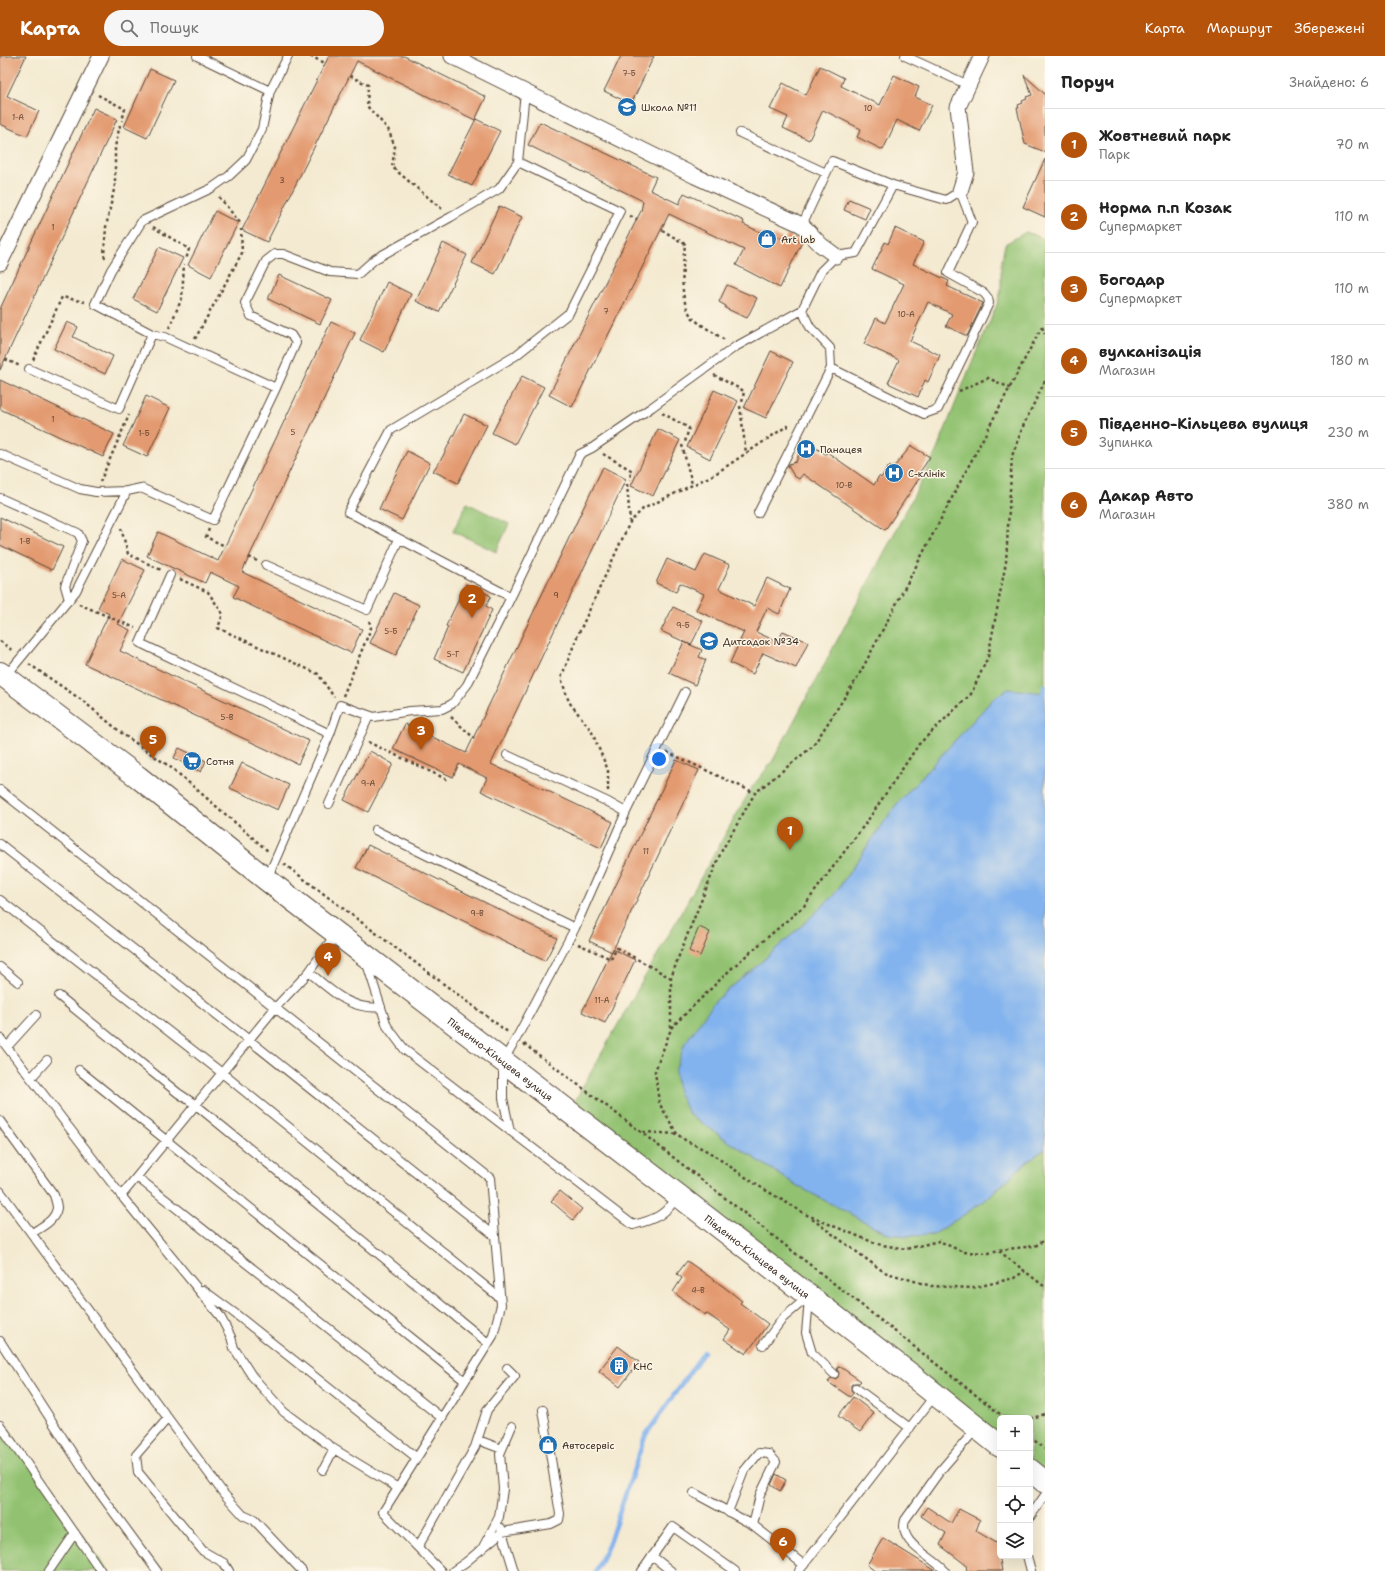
<!DOCTYPE html>
<html lang="uk">
<head>
<meta charset="utf-8">
<style>
	body { margin:0; font-family:"Shantell Sans",sans-serif; background:#f6f6f6; color:#222 }
	.controls { position:absolute; right:12px; bottom:12px; display:grid; overflow:hidden; border-radius:6px; box-shadow:0 4px 16px #0002 }
	.controls button { width:36px; height:36px; display:grid; place-items:center; padding:0; border:0; border-bottom:1px solid #e0e0e0; background:#fff; color:#222; font:20px sans-serif }
	.you { position:absolute; left:659px; top:703px; width:14px; height:14px; margin:-10px; border:3px solid #fff; border-radius:50%; background:#1a73e8; box-shadow:0 0 0 6px #1a73e833 }
	.badge { display:grid; place-items:center; width:26px; height:26px; border-radius:50%; background:#b45309; color:#fff; font-size:13px; font-weight:700 }
	.pin { position:absolute; translate:-50% -33px; filter:drop-shadow(0 1px 2px #0008) }
	.pin::after { content:''; position:absolute; top:21px; width:14px; height:12px; background:inherit; clip-path:polygon(0 0,100% 0,50% 100%) }
	.list { margin:0; padding:0; list-style:none }
	h2 { display:flex; justify-content:space-between; align-items:center; height:52px; margin:0; padding:0 16px; font-size:17px }
	h2 small { font-size:13px; font-weight:400; color:#767676 }
	.list li { display:grid; grid-template-columns:26px 1fr auto; gap:12px; align-items:center; box-sizing:border-box; height:72px; padding:0 16px; border-top:1px solid #e0e0e0 }
	.list b { display:block; font-size:15px; white-space:nowrap }
	.list p { margin:0; font-size:13px; white-space:nowrap; color:#767676 }
	.list em { font-size:13px; font-style:normal; color:#767676 }
	.icon { flex:none; width:22px; height:22px; fill:none; stroke:currentColor; stroke-width:2; stroke-linecap:round; stroke-linejoin:round }
	.map { position:relative; flex:none; width:1045px; height:1515px; overflow:hidden }
	header { display:flex; align-items:center; gap:24px; box-sizing:border-box; height:56px; padding:0 20px; background:#b45309; color:#fff }
	header strong { font-size:19px }
	nav { display:flex; gap:22px; margin-inline-start:auto; font-size:14px }
	.search { width:280px; height:36px; background:#f6f6f6; display:flex; align-items:center; gap:10px; box-sizing:border-box; padding:0 14px; border-radius:22px; color:#767676; font-size:15px }
	main { display:flex }
	aside { flex:1; background:#fff }
	.map>svg:first-child { display:block }
	.green { fill:#92c271; stroke:#667648 }
	.water { fill:#82b3ee; stroke:#5e6e86 }
	.lines { fill:none; stroke-linecap:round; stroke-linejoin:round }
	.stream { stroke:#82b3ee; stroke-width:4.5 }
	.building { fill:#e39a70 }
	.lane-casing { stroke:#574739; stroke-width:10 }
	.street-casing { stroke:#574739; stroke-width:17 }
	.primary-casing { stroke:#574739; stroke-width:24 }
	.path { stroke:#574739; stroke-width:2.5; stroke-dasharray:3 3; stroke-linecap:butt }
	.lane { stroke:#fff; stroke-width:8 }
	.street { stroke:#fff; stroke-width:15 }
	.primary { stroke:#fff; stroke-width:22 }
	.labels { text-anchor:middle; dominant-baseline:central; stroke-width:3; stroke-linejoin:round; paint-order:stroke }
	.number-label { font-size:8px; fill:#654632 }
	.poi-label { font-size:10px; fill:#3b2a1e; stroke:#fcf5e5; text-anchor:start }
	.street-label { font-size:10px; fill:#3b2a1e; stroke:#fcf5e5 }
</style>
</head>
<body>
<header>
<strong>Карта</strong>
<div class="search"><svg class="icon" aria-label="search" viewBox="0 0 24 24"><circle cx="10" cy="10" r="6"/><path d="M15 15l6 6"/></svg>Пошук</div>
<nav><a>Карта</a><a>Маршрут</a><a>Збережені</a></nav>
</header>
<main>
<div class="map">
<svg width="1045" height="1515" viewBox="0 0 1045 1515">
	<rect width="100%" height="100%" fill="#fcf5e5"/>
	<filter id="ink" filterUnits="userSpaceOnUse"><feTurbulence type="fractalNoise" baseFrequency=".025" numOctaves="2"/><feDisplacementMap in="SourceGraphic" scale="8" xChannelSelector="R" yChannelSelector="G"/><feConvolveMatrix kernelMatrix="1 2 1 2 8 2 1 2 1" color-interpolation-filters="sRGB"/></filter>
	<filter id="wash" filterUnits="userSpaceOnUse"><feTurbulence type="fractalNoise" baseFrequency=".012" numOctaves="4" result="noise"/><feDisplacementMap in="SourceGraphic" scale="16" xChannelSelector="R" yChannelSelector="G"/><feGaussianBlur stdDeviation="0.9" result="paint"/><feColorMatrix in="noise" values="0 0 0 0 0 0 0 0 0 0 0 0 0 0 0 0 0 1.4 0 .05"/><feComposite in="paint" operator="in"/></filter>
	<g filter="url(#wash)">
		<rect width="100%" height="100%" fill="#f4ead1"/>
		<!-- green -->
		<path class="green" d="M 1026,176 L 1045,183 L 1045,637 L 1038,637 L 994,642 L 896,749 L 833,840 L 807,865 L 759,908 L 715,945 L 688,1057 L 725,1083 L 796,1129 L 888,1178 L 933,1179 L 983,1146 L 1028,1105 L 1045,1093 L 1045,1425 L 1030,1413 L 1030,1362 L 1000,1362 L 1000,1390 L 569,1055 L 752,731 L 772,706 L 893,480 L 936,396 L 972,306 L 996,251 L 1001,234 L 1001,208 L 1005,188 Z
			M 467,447 L 509,468 L 496,496 L 453,475 Z
			M 0,1361 L 108,1515 L 0,1515 Z"/>
		<!-- water -->
		<path class="water" d="M 1008,633 L 1045,637 L 1045,1093 L 1028,1105 L 983,1146 L 933,1179 L 909,1180 L 888,1178 L 796,1129 L 725,1083 L 688,1057 L 678,1036 L 675,1015 L 685,987 L 715,945 L 759,908 L 807,865 L 833,840 L 896,749 L 994,642 Z"/>
		<g class="lines">
			<!-- stream -->
			<path class="stream" d="M 1042,642 L 1045,630
				M 596,1515 L 610,1484 L 645,1380 L 704,1296"/>
		</g>
		<g id="blocks">
			<!-- building -->
			<path class="building" d="M 0,0 L 26,0 L 7,40 L 39,55 L 27,80 L 0,68 Z
				M 329,0 L 404,0 L 486,41 L 475,64 L 357,5 L 267,186 L 242,174 Z
				M 621,0 L 654,0 L 631,48 L 604,35 Z
				M 820,10 L 844,22 L 841,30 L 880,49 L 894,19 L 919,31 L 915,41 L 932,49 L 919,75 L 897,64 L 883,94 L 857,81 L 861,73 L 823,54 L 809,84 L 783,72 L 788,61 L 770,53 L 783,27 L 806,39 Z
				M 150,13 L 174,24 L 147,82 L 124,71 Z
				M 1024,19 L 1045,38 L 1045,96 L 1025,88 L 1017,52 L 1019,52 L 1018,49 L 1023,47 L 1022,45 L 1027,43 L 1026,41 L 1032,39 Z
				M 94,52 L 117,63 L 0,314 L 0,253 Z
				M 476,63 L 500,75 L 472,130 L 448,118 Z
				M 540,66 L 656,121 L 650,134 L 679,148 L 684,137 L 744,165 L 743,168 L 773,182 L 774,179 L 785,184 L 787,178 L 802,186 L 780,232 L 736,209 L 744,194 L 669,158 L 572,351 L 549,339 L 641,155 L 643,145 L 528,89 Z
				M 1045,103 L 1045,161 L 1023,151 Z
				M 849,143 L 870,152 L 865,163 L 844,154 Z
				M 499,150 L 522,161 L 495,218 L 472,207 Z
				M 215,155 L 238,167 L 211,221 L 188,209 Z
				M 895,172 L 924,186 L 913,208 L 949,225 L 947,230 L 983,247 L 967,280 L 946,270 L 952,258 L 928,246 L 910,285 L 940,299 L 928,326 L 925,324 L 918,341 L 888,327 L 899,304 L 864,288 L 876,262 L 885,267 L 904,228 L 872,213 L 885,186 L 888,188 Z
				M 443,187 L 467,199 L 439,256 L 416,245 Z
				M 159,191 L 183,202 L 157,255 L 133,243 Z
				M 279,219 L 332,244 L 320,268 L 268,243 Z
				M 387,226 L 411,238 L 384,296 L 360,284 Z
				M 727,229 L 757,242 L 747,262 L 725,252 L 726,250 L 719,246 Z
				M 67,266 L 78,271 L 73,281 L 113,300 L 105,318 L 54,293 Z
				M 331,266 L 355,277 L 242,516 L 362,573 L 351,597 L 233,541 L 239,530 L 210,516 L 205,527 L 147,500 L 158,476 L 218,505 Z
				M 771,295 L 793,306 L 766,362 L 744,352 Z
				M 522,320 L 544,331 L 515,388 L 492,377 Z
				M 0,324 L 114,378 L 103,401 L 0,353 Z
				M 714,334 L 738,345 L 710,403 L 687,391 Z
				M 146,340 L 170,352 L 147,401 L 123,390 Z
				M 464,358 L 487,369 L 458,427 L 433,415 L 443,400 Z
				M 658,373 L 680,384 L 653,440 L 631,430 Z
				M 804,385 L 826,398 L 827,396 L 874,429 L 879,420 L 881,422 L 889,410 L 893,412 L 911,390 L 930,401 L 920,416 L 922,418 L 885,474 L 803,418 L 799,423 L 794,420 L 788,410 L 789,408 L 796,406 Z
				M 407,395 L 430,407 L 402,464 L 379,453 Z
				M 603,411 L 626,423 L 491,708 L 613,766 L 601,792 L 481,735 L 487,722 L 459,708 L 453,721 L 393,693 L 405,668 L 466,697 Z
				M 0,461 L 63,491 L 52,514 L 0,489 Z
				M 705,498 L 730,509 L 719,533 L 754,550 L 767,522 L 790,533 L 779,558 L 767,552 L 756,576 L 778,586 L 783,575 L 808,586 L 796,612 L 763,597 L 753,618 L 730,607 L 744,576 L 696,554 L 704,538 L 680,527 L 676,536 L 656,527 L 667,503 L 696,516 Z
				M 122,503 L 145,514 L 118,568 L 130,574 L 120,595 L 309,685 L 298,708 L 85,608 L 109,558 L 98,552 Z
				M 466,528 L 491,540 L 486,550 L 492,554 L 463,616 L 434,603 L 448,571 L 446,570 Z
				M 394,537 L 419,549 L 396,599 L 370,587 Z
				M 673,551 L 703,565 L 691,589 L 661,575 Z
				M 684,586 L 702,594 L 699,601 L 706,604 L 695,629 L 669,617 Z
				M 179,692 L 206,705 L 201,716 L 174,702 Z
				M 370,695 L 393,708 L 368,756 L 344,744 Z
				M 676,704 L 699,714 L 612,896 L 589,885 Z
				M 242,707 L 289,729 L 278,754 L 230,732 Z
				M 368,789 L 557,882 L 545,905 L 356,812 Z
				M 699,871 L 710,876 L 700,900 L 689,895 Z
				M 613,893 L 635,904 L 605,967 L 582,956 Z
				M 560,1135 L 582,1153 L 573,1164 L 551,1145 Z
				M 687,1205 L 724,1231 L 742,1245 L 740,1247 L 768,1268 L 746,1298 L 724,1283 L 730,1274 L 706,1257 L 705,1259 L 673,1236 L 682,1222 L 677,1218 Z
				M 618,1290 L 639,1306 L 620,1331 L 599,1315 Z
				M 839,1310 L 861,1325 L 859,1327 L 854,1327 L 851,1329 L 851,1334 L 853,1337 L 850,1341 L 828,1326 L 831,1322 L 835,1323 L 838,1321 L 839,1317 L 837,1313 Z
				M 853,1341 L 874,1357 L 860,1376 L 838,1360 Z
				M 776,1418 L 786,1424 L 780,1435 L 771,1429 Z
				M 927,1451 L 951,1467 L 959,1453 L 980,1464 L 976,1475 L 1000,1489 L 1000,1504 L 1002,1515 L 967,1515 L 966,1509 L 940,1489 L 946,1477 L 921,1460 Z
				M 883,1482 L 936,1515 L 875,1515 L 867,1509 Z"/>
		</g>
	</g>
	<g filter="url(#ink)">
		<use href="#blocks" fill-opacity="0" stroke="#574739" stroke-width="1"/>
		<g class="lines">
			<defs>
				<path id="lane" d="M 197,0 L 270,35 L 262,73 L 246,104 L 229,120 L 212,132 L 142,165 L 111,214 L 95,248 L 152,278 L 165,281 L 276,332
					M 905,0 L 968,29
					M 270,35 L 288,0
					M 740,77 L 826,117
					M 802,169 L 832,105 L 893,129
					M 29,313 L 119,353 L 152,278
					M 0,398 L 80,433 L 96,436 L 127,435
					M 0,442 L 78,477 L 82,485 L 65,530 L 69,544
					M 758,457 L 831,312 L 830,292 L 810,271 L 802,254
					M 266,509 L 367,554 L 399,483
					M 170,519 L 140,587 L 330,678
					M 511,541 L 348,456 L 391,374 L 515,300 L 569,257 L 620,155 L 518,106 L 525,36
					M 5,621 L 76,535 L 127,435 L 141,432 L 213,464 L 276,332 L 296,287 L 291,279 L 251,260 L 245,247 L 266,205 L 275,198 L 283,198 L 330,216 L 358,218 L 375,203 L 451,161 L 499,133 L 518,106
					M 507,699 L 608,746 L 626,756
					M 0,734 L 490,1122 L 501,1249 L 493,1280 L 383,1456 L 441,1515
					M 329,748 L 369,660
					M 375,774 L 575,872
					M 0,788 L 249,984 L 495,1180
					M 267,823 L 330,678 L 340,649 L 374,661 L 410,655 L 442,653 L 452,648 L 467,629 L 511,541 L 580,398 L 592,392 L 652,351 L 735,291 L 802,254 L 821,215 L 836,200 L 856,197 L 893,129 L 946,144 L 960,135 L 972,166 L 948,217 L 984,237 L 988,242 L 989,247 L 938,353 L 924,358 L 831,312
					M 0,844 L 222,1017 L 500,1242
					M 367,908 L 387,970 L 405,994 L 633,1169 C 657,1163 664,1159 679,1140
					M 0,911 L 18,926
					M 309,916 C 330,934 351,955 381,951
					M 59,940 L 178,1037 L 196,1049 L 488,1287
					M 0,982 L 124,1143 L 220,1260 L 231,1281 L 234,1292 L 252,1320 L 284,1356 L 334,1393 L 398,1432
					M 7,991 L 36,959
					M 79,1014 L 465,1325
					M 31,1022 L 47,1004
					M 0,1065 L 54,1139 C 55,1143 57,1148 57,1152 C 55,1165 41,1171 32,1177
					M 510,1075 L 503,1042 L 503,1005 L 516,983 L 575,872 L 626,756 L 685,636
					M 137,1121 L 442,1362
					M 0,1135 L 224,1438 L 243,1459 L 254,1464 L 302,1515
					M 121,1140 L 275,952 L 309,916 L 336,877
					M 203,1234 L 233,1256 L 417,1402
					M 809,1243 L 806,1277 L 812,1297 L 834,1318
					M 0,1285 L 90,1424 L 157,1515
					M 763,1289 L 783,1262 L 808,1241
					M 856,1332 L 910,1372
					M 168,1362 L 136,1399 L 138,1416 L 203,1495 L 224,1507 L 229,1515
					M 0,1369 L 101,1515
					M 478,1384 L 502,1393
					M 323,1414 L 334,1393
					M 694,1437 L 753,1469 L 804,1509
					M 728,1456 L 744,1415 L 759,1397 L 769,1398 L 776,1406 L 760,1439 L 753,1469
					M 1030,1461 L 1045,1439
					M 418,1491 L 475,1391 L 487,1354 L 515,1320 L 507,1312
					M 482,1493 L 499,1461 L 503,1433 L 500,1398 L 512,1370
					M 652,1500 L 671,1515
					M 1027,1500 L 1031,1515
					M 49,1515 L 75,1477
					M 453,1515 L 466,1506 L 502,1476 L 501,1472
					M 514,1515 L 502,1476 L 551,1468 L 559,1464 L 560,1458 L 543,1354
					M 642,1515 L 673,1471 L 735,1515
					M 799,1515 L 935,1339
					M 945,1515 C 931,1499 898,1488 905,1464 L 940,1415 L 976,1373"/>
				<path id="street" d="M 452,0 L 695,120 L 802,169 L 821,189 L 836,200
					M 960,135 L 966,116 L 958,51 L 982,0
					M 0,207 L 101,0"/>
				<g id="primary">
					<path id="s1" d="M 0,617 L 138,721 L 267,824 L 679,1140 L 910,1318 L 1000,1390"/>
					<path d="M 1030,1414 L 1045,1426"/>
				</g>
			</defs>
			<!-- lane casing -->
			<use href="#lane" class="lane-casing"/>
			<!-- street casing -->
			<use href="#street" class="street-casing"/>
			<!-- primary casing -->
			<use href="#primary" class="primary-casing"/>
			<!-- path -->
			<path class="path" d="M 310,0 L 325,7
				M 350,20 L 368,29 L 367,50 L 388,73 L 395,91 L 392,111 L 443,154
				M 98,39 L 125,53 L 122,65
				M 219,141 L 241,168
				M 630,160 L 637,163
				M 153,171 L 189,193 L 186,204
				M 662,174 L 685,188 C 683,209 678,244 692,261 C 698,268 718,279 726,285
				M 105,202 L 104,199 L 106,171 L 115,129 L 115,91 L 120,69
				M 1042,271 L 1045,278
				M 169,272 L 182,242 L 184,208
				M 195,283 L 242,197 L 241,173
				M 5,303 L 20,310
				M 33,304 L 62,241 L 85,246
				M 714,319 L 744,335 L 742,347
				M 959,335 L 988,322 L 1010,332
				M 740,350 L 746,397
				M 662,357 L 689,372 L 685,386
				M 682,389 L 692,428
				M 603,398 L 631,414 L 630,424
				M 100,426 L 129,359
				M 627,428 L 630,466
				M 121,472 L 128,498 L 161,514
				M 209,473 L 206,481 L 225,490
				M 249,501 L 257,505
				M 180,523 L 208,536 L 223,558 L 218,572 L 318,618 L 334,641
				M 79,548 L 135,572
				M 0,585 L 13,595
				M 29,608 L 83,645 L 124,679 L 173,713 L 268,795
				M 343,640 L 371,572 L 369,564
				M 451,661 L 474,682
				M 368,686 L 448,724
				M 667,696 L 755,737
				M 608,735 L 608,714 L 591,674 L 569,646 L 561,622 L 577,581 L 630,466 L 643,453 L 715,418 L 787,370 L 791,371
				M 284,808 L 509,977
				M 578,888 L 611,903 L 617,892 L 671,922
				M 671,972 L 733,911 L 804,850 L 868,764 L 919,688 L 971,638 L 988,601 L 1006,506 L 1012,400 L 1024,368 L 1045,325
				M 524,988 L 641,1076 L 1005,1362
				M 643,1076 L 677,1078 L 685,1084 L 709,1096 L 757,1129 L 807,1159 L 877,1188 L 906,1193 L 939,1185 L 963,1196 L 989,1197 L 998,1194 L 1035,1190 L 1045,1184
				M 677,1078 L 659,1047 L 655,1015 L 671,973 L 671,922 L 680,897 L 721,796 L 755,737 L 813,690 L 859,619 L 1030,293 L 1042,271 L 1045,272
				M 812,1163 L 884,1216 L 931,1230 L 973,1232 L 1014,1222 L 1025,1215
				M 999,1195 L 1045,1231
				M 1030,1363 L 1045,1358
				M 1030,1381 L 1045,1393"/>
			<!-- lane -->
			<use href="#lane" class="lane"/>
			<!-- street -->
			<use href="#street" class="street"/>
			<!-- primary -->
			<use href="#primary" class="primary"/>
		</g>
	</g>
	<!-- icons -->
	<defs>
		<symbol id="school-disc" viewBox="-11 -11 22 22"><circle r="9.5" fill="#1f6fb2" stroke="#fcf5e5"/><path d="M0-5L7-2L0 1L-7-2ZM-4 1L0 2.5L4 1V4Q0 6-4 4Z" fill="#fff"/></symbol>
		<symbol id="shop-disc" viewBox="-11 -11 22 22"><circle r="9.5" fill="#1f6fb2" stroke="#fcf5e5"/><path d="M-5-2.5h2.3a2.7 3.5 0 0 1 5.4 0H5L5.5 6h-11ZM-1.5-2.5h3a1.5 2.3 0 0 0-3 0Z" fill="#fff"/></symbol>
		<symbol id="hospital-disc" viewBox="-11 -11 22 22"><circle r="9.5" fill="#1f6fb2" stroke="#fcf5e5"/><path d="M-5-5h3v3.5h4V-5h3V5h-3V1.5h-4V5h-3Z" fill="#fff"/></symbol>
		<symbol id="supermarket-disc" viewBox="-11 -11 22 22"><circle r="9.5" fill="#1f6fb2" stroke="#fcf5e5"/><path d="M-6-5.5h2.5l.6 2H6L4.5 2H-2.5L-4.4-4H-6ZM-1.5 3.2a1.3 1.3 0 1 0 .1 0ZM3 3.2a1.3 1.3 0 1 0 .1 0Z" fill="#fff"/></symbol>
		<symbol id="building-disc" viewBox="-11 -11 22 22"><circle r="9.5" fill="#1f6fb2" stroke="#fcf5e5"/><path d="M-4-6H4V6H1V3H-1V6H-4ZM-2.5-4.3h1.7v1.8h-1.7ZM.8-4.3h1.7v1.8H.8ZM-2.5-1h1.7V.8h-1.7ZM.8-1h1.7V.8H.8Z" fill="#fff"/></symbol>
	</defs>
	<g fill-rule="evenodd">
		<use href="#school-disc" x="616" y="40" width="22" height="22"/>
		<use href="#shop-disc" x="756" y="172" width="22" height="22"/>
		<use href="#hospital-disc" x="795" y="382" width="22" height="22"/>
		<use href="#hospital-disc" x="883" y="406" width="22" height="22"/>
		<use href="#school-disc" x="698" y="574" width="22" height="22"/>
		<use href="#supermarket-disc" x="181" y="694" width="22" height="22"/>
		<use href="#building-disc" x="608" y="1299" width="22" height="22"/>
		<use href="#shop-disc" x="537" y="1378" width="22" height="22"/>
	</g>
	<g class="labels">
		<!-- number labels -->
		<g class="number-label">
			<text x="629" y="17">7-Б</text>
			<text x="868" y="52">10</text>
			<text x="18" y="61">1-А</text>
			<text x="282" y="124">3</text>
			<text x="53" y="171">1</text>
			<text x="606" y="255">7</text>
			<text x="906" y="258">10-А</text>
			<text x="53" y="363">1</text>
			<text x="293" y="376">5</text>
			<text x="144" y="377">1-Б</text>
			<text x="844" y="429">10-В</text>
			<text x="25" y="485">1-В</text>
			<text x="119" y="539">5-А</text>
			<text x="556" y="539">9</text>
			<text x="683" y="569">9-Б</text>
			<text x="391" y="575">5-Б</text>
			<text x="453" y="598">5-Г</text>
			<text x="227" y="661">5-В</text>
			<text x="368" y="727">9-А</text>
			<text x="646" y="795">11</text>
			<text x="477" y="857">9-В</text>
			<text x="602" y="944">11-А</text>
			<text x="698" y="1234">4-В</text>
		</g>
		<!-- poi labels -->
		<g class="poi-label">
			<text x="641" y="51">Школа №11</text>
			<text x="781" y="183">Art lab</text>
			<text x="820" y="393">Панацея</text>
			<text x="908" y="417">С-клінік</text>
			<text x="723" y="585">Дитсадок №34</text>
			<text x="206" y="705">Сотня</text>
			<text x="633" y="1310">КНС</text>
			<text x="562" y="1389">Автосервіс</text>
		</g>
		<!-- street labels -->
		<g class="street-label">
			<text stroke="none"><textPath href="#s1" startOffset="632">Південно-Кільцева вулиця</textPath></text>
			<text stroke="none"><textPath href="#s1" startOffset="956">Південно-Кільцева вулиця</textPath></text>
		</g>
	</g>
</svg>
<div class="controls">
<button>+</button>
<button>−</button>
<button><svg class="icon" aria-label="locate" viewBox="0 0 24 24"><circle cx="12" cy="12" r="6"/><path d="M12 2v4M12 18v4M2 12h4M18 12h4"/></svg></button>
<button><svg class="icon" aria-label="layers" viewBox="0 0 24 24"><path d="M12 4l9 5-9 5-9-5zM3 14l9 5 9-5"/></svg></button>
</div>
<div class="you"></div>
<div class="pin badge" style="left:790px;top:794px">1</div>
<div class="pin badge" style="left:472px;top:562px">2</div>
<div class="pin badge" style="left:421px;top:694px">3</div>
<div class="pin badge" style="left:328px;top:920px">4</div>
<div class="pin badge" style="left:153px;top:703px">5</div>
<div class="pin badge" style="left:783px;top:1505px">6</div>
</div>
<aside>
<h2>Поруч<small>Знайдено: 6</small></h2>
<ul class="list">
<li><span class="badge">1</span><div><b>Жовтневий парк</b><p>Парк</p></div><em>70 m</em></li>
<li><span class="badge">2</span><div><b>Норма п.п Козак</b><p>Супермаркет</p></div><em>110 m</em></li>
<li><span class="badge">3</span><div><b>Богодар</b><p>Супермаркет</p></div><em>110 m</em></li>
<li><span class="badge">4</span><div><b>вулканізація</b><p>Магазин</p></div><em>180 m</em></li>
<li><span class="badge">5</span><div><b>Південно-Кільцева вулиця</b><p>Зупинка</p></div><em>230 m</em></li>
<li><span class="badge">6</span><div><b>Дакар Авто</b><p>Магазин</p></div><em>380 m</em></li>
</ul>
</aside>
</main>
</body>
</html>
